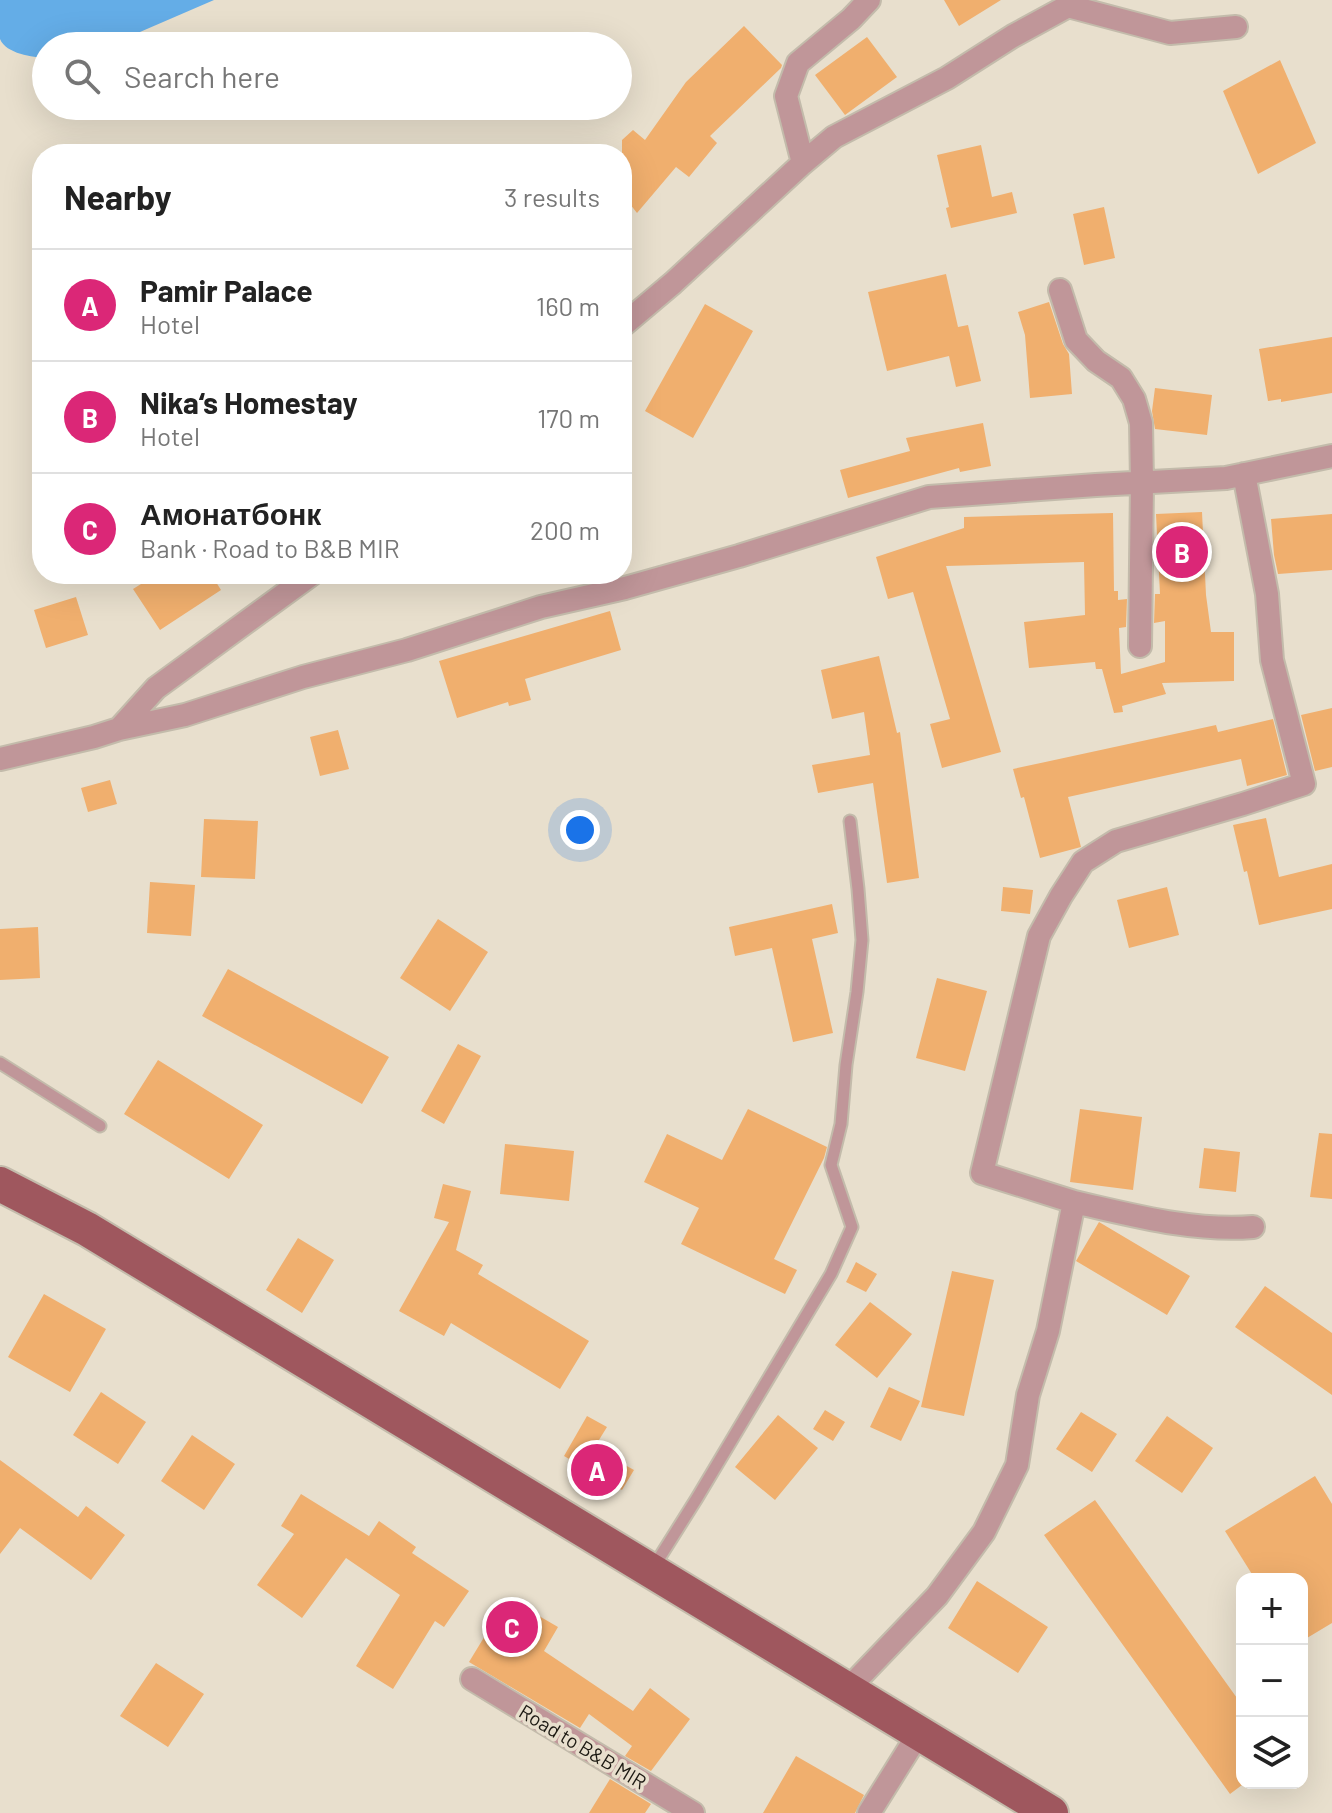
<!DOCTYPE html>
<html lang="en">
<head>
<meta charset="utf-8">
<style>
	body { margin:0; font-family:Barlow,sans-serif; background:#f6f6f6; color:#222 }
	.controls { position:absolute; right:24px; bottom:24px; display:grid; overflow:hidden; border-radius:16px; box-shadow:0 8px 32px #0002 }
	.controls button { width:72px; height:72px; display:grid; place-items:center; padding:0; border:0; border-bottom:2px solid #e0e0e0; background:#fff; color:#222; font:40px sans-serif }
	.you { position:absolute; left:580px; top:830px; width:28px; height:28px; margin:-20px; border:6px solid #fff; border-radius:50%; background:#1a73e8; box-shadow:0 0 0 12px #1a73e833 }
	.badge { display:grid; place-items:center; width:52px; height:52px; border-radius:50%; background:#db2777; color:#fff; font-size:26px; font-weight:700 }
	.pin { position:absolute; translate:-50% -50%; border:4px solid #fff; box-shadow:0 2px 8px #0006 }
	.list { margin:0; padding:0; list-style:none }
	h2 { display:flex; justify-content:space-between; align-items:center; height:104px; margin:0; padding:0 32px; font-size:34px }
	h2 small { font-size:26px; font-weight:400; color:#767676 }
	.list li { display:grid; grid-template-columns:52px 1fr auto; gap:24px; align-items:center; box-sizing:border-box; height:112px; padding:0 32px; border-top:2px solid #e0e0e0 }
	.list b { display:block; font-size:30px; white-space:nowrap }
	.list p { margin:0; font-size:26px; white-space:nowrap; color:#767676 }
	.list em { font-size:26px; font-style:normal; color:#767676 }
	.icon { flex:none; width:44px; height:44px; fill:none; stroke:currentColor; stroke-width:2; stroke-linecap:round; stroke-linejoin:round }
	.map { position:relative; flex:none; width:1332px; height:1813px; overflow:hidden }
	.search { position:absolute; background:#fff; box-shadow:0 8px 32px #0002; left:32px; top:32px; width:600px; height:88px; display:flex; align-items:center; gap:20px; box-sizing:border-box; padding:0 28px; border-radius:44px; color:#767676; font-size:30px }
	.panel { position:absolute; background:#fff; box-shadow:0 8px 32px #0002; left:32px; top:144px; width:600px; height:440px; border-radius:32px }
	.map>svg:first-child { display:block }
	.water { fill:#64ade7 }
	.building { fill:#f0af6e }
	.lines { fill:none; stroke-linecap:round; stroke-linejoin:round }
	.service-casing { stroke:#c3bbab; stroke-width:15 }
	.minor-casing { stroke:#c3bbab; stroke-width:26 }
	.primary-casing { stroke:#c3bbab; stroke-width:38 }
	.service { stroke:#c09699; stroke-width:11 }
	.minor { stroke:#c09699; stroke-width:22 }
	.primary { stroke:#9f575e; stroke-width:34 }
	.labels { text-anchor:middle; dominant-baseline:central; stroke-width:7; stroke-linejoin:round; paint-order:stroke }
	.street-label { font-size:20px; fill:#1c1912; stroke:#e8dfcd }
</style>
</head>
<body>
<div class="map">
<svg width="1332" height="1813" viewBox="0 0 1332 1813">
	<rect width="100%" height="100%" fill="#e8dfcd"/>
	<!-- water -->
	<path class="water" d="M 0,0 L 214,0 L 133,35 L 95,46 L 46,46 L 46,58 C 33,57 6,54 0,39 C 0,30 0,10 0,0 Z"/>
	<!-- building -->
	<path class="building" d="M 944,0 L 1001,0 L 959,26 Z
		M 744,26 L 782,65 L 781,68 L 710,136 L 717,143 L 689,177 L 676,167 L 637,213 L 622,194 L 622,140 L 633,130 L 645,140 L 686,82 Z
		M 867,37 L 897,77 L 845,115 L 815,75 Z
		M 1280,60 L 1316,143 L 1258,174 L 1223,91 Z
		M 981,145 L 992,197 L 1012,192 L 1017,213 L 951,228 L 946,208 L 949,207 L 937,155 Z
		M 1104,207 L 1115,258 L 1084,265 L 1073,214 Z
		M 946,274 L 958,327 L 968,325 L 981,381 L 956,387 L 949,356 L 887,371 L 868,292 Z
		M 1049,302 L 1063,344 L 1069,354 L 1072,394 L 1030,398 L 1025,335 L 1018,312 Z
		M 705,304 L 753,331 L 693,438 L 645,411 Z
		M 1332,337 L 1332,393 L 1281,402 L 1281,399 L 1268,401 L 1259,349 Z
		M 1155,388 L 1212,395 L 1207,435 L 1155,429 L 1152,411 Z
		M 983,423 L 991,466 L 960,472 L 959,468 L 848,498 L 840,470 L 910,451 L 906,438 Z
		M 1202,512 L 1206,595 L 1211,632 L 1234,632 L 1234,681 L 1162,683 L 1166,694 L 1122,706 L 1123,712 L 1114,713 L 1102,669 L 1096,669 L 1095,662 L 1029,668 L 1024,622 L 1085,615 L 1084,562 L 946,566 L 1001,752 L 942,768 L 930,724 L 950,719 L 913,592 L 888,599 L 876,557 L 964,528 L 964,517 L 1113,513 L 1114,591 L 1118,591 L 1118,600 L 1127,599 L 1126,627 L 1119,628 L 1121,674 L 1165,662 L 1165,621 L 1154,623 L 1155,594 L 1160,594 L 1156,514 Z
		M 1332,514 L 1332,570 L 1278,574 L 1274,555 L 1271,519 Z
		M 157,574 L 211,574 L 221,590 L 160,630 L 133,589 Z
		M 76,597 L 88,635 L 46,648 L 34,610 Z
		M 610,611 L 621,650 L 525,679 L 531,700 L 509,706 L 508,702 L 457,718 L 439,661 Z
		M 879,656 L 897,733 L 900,732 L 919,878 L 887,883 L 873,783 L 818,793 L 812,765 L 870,755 L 864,712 L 832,719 L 821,670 Z
		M 1332,708 L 1332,767 L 1315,771 L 1301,715 Z
		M 1273,719 L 1287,775 L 1247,786 L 1241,759 L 1068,797 L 1081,847 L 1040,858 L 1024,797 L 1021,798 L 1013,769 L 1216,725 L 1218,732 Z
		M 338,730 L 349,769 L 320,776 L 310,737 Z
		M 110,780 L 117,804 L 88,812 L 81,788 Z
		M 1266,818 L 1279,877 L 1332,864 L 1332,909 L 1259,925 L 1247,871 L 1244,872 L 1233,825 Z
		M 204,819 L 258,821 L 255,879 L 201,877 Z
		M 150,882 L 195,885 L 191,936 L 147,933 Z
		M 1003,887 L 1033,890 L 1030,914 L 1001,911 Z
		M 1167,887 L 1179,935 L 1129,948 L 1117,900 Z
		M 832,904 L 838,933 L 812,939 L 833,1033 L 793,1042 L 772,948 L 735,956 L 729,927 Z
		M 438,919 L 488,952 L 450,1011 L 400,978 Z
		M 38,927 L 40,978 L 0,980 L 0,929 Z
		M 228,969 L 389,1057 L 362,1104 L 202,1016 Z
		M 937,978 L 987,991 L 965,1071 L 916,1058 Z
		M 458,1044 L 481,1056 L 444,1124 L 421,1111 Z
		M 158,1060 L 263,1125 L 229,1179 L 124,1114 Z
		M 748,1109 L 827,1147 L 824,1158 L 774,1259 L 797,1270 L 785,1294 L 681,1244 L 699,1208 L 644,1182 L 667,1134 L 722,1160 Z
		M 1080,1109 L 1142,1117 L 1133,1190 L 1070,1182 Z
		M 1319,1133 L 1332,1134 L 1332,1199 L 1310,1197 Z
		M 505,1144 L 574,1151 L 569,1201 L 500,1194 Z
		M 1204,1148 L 1240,1152 L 1236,1192 L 1199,1188 Z
		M 443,1184 L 471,1191 L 456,1250 L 483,1265 L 478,1274 L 589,1341 L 560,1389 L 451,1323 L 444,1336 L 399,1311 L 449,1222 L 434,1218 Z
		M 1099,1222 L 1190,1276 L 1167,1315 L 1076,1261 Z
		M 298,1238 L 334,1260 L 302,1313 L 266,1290 Z
		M 856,1262 L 877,1274 L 866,1292 L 846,1282 Z
		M 952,1271 L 994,1280 L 964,1416 L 921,1407 Z
		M 1265,1286 L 1332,1333 L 1332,1395 L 1235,1327 Z
		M 44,1294 L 106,1329 L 70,1392 L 8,1357 Z
		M 870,1302 L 912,1334 L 877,1378 L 835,1345 Z
		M 889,1387 L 920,1401 L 901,1441 L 870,1427 Z
		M 101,1392 L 146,1422 L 118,1464 L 73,1435 Z
		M 825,1410 L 845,1422 L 833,1441 L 813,1429 Z
		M 1081,1412 L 1117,1434 L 1092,1472 L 1056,1449 Z
		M 778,1415 L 818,1448 L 775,1500 L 735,1467 Z
		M 587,1416 L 607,1427 L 594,1448 L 634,1470 L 622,1490 L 564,1456 Z
		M 1167,1416 L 1213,1448 L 1182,1493 L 1135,1461 Z
		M 192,1435 L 235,1464 L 204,1510 L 161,1481 Z
		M 0,1460 L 78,1517 L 86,1506 L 125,1535 L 91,1580 L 20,1528 L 0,1554 Z
		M 1315,1476 L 1332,1504 L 1332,1623 L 1302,1641 L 1302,1579 L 1255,1579 L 1225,1531 Z
		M 301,1494 L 369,1536 L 379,1521 L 416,1547 L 412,1553 L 469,1591 L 444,1627 L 435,1621 L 393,1689 L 356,1666 L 400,1595 L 346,1558 L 302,1618 L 257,1585 L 294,1534 L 281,1526 Z
		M 1095,1500 L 1242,1705 L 1242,1785 L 1230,1794 L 1044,1535 Z
		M 977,1581 L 1048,1627 L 1018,1673 L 948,1628 Z
		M 508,1598 L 558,1627 L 544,1651 L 633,1711 L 650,1688 L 690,1719 L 651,1771 L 625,1756 L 632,1746 L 589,1714 L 580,1728 L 469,1662 Z
		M 156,1663 L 204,1694 L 168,1747 L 120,1716 Z
		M 796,1756 L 864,1795 L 855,1813 L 763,1813 Z
		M 610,1779 L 651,1804 L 645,1813 L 589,1813 Z"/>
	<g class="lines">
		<defs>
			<path id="service" d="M 0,1063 L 100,1126
				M 653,1568 L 697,1498 L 831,1274 L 852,1227 L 831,1165 L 841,1124 L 846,1065 L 857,992 L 862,940 L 858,889 L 850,821"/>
			<path id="minor" d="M 1068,6 L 1170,33 L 1236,27
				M 803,163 L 786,96 L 798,63 L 851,19 L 869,0
				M 1060,290 L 1076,340 L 1096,361 L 1121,378 L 1134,399 L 1141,423 L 1142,483 L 1140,646
				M 622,326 L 673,283 L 803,163 L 834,137 L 947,78 L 1013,36 L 1068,6 L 1073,0
				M 119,729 L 156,688 L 312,574
				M 0,759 L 94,737 L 119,729 L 185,715 L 303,677 L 407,650 L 541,607 L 625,588 L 739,556 L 929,497 L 1096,485 L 1226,478 L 1332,456
				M 1074,1202 L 982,1173 L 1039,936 L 1061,896 L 1083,862 L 1116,841 L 1243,804 L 1304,784 L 1272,660 L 1267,594 L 1244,474
				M 472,1679 L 693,1813
				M 847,1690 L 937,1596 L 984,1532 L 1017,1465 L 1028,1395 L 1048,1331 L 1074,1202 C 1132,1215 1193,1232 1253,1227
				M 869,1813 L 919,1733"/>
			<path id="primary" d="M 0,1184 L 87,1229 L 1051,1813"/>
		</defs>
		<!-- service casing -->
		<use href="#service" class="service-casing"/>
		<!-- minor casing -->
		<use href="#minor" class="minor-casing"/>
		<!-- primary casing -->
		<use href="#primary" class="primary-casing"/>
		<!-- service -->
		<use href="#service" class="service"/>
		<!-- minor -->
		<use href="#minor" class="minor"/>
		<!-- primary -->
		<use href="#primary" class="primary"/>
	</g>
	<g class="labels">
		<!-- street labels -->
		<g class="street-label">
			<text transform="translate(583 1746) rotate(31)">Road to B&amp;B MIR</text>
		</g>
	</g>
</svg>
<div class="controls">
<button>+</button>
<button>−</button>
<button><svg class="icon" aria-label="layers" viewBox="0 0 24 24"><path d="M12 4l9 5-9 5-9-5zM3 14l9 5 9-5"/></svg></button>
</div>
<div class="you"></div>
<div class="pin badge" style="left:597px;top:1470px">A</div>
<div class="pin badge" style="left:1182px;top:552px">B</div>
<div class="pin badge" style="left:512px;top:1627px">C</div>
<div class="search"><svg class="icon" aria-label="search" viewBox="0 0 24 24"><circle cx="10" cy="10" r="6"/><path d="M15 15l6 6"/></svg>Search here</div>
<section class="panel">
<h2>Nearby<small>3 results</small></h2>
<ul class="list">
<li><span class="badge">A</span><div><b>Pamir Palace</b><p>Hotel</p></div><em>160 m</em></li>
<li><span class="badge">B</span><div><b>Nika‘s Homestay</b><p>Hotel</p></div><em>170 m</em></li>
<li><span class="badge">C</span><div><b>Амонатбонк</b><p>Bank · Road to B&amp;B MIR</p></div><em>200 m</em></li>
</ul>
</section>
</div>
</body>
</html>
